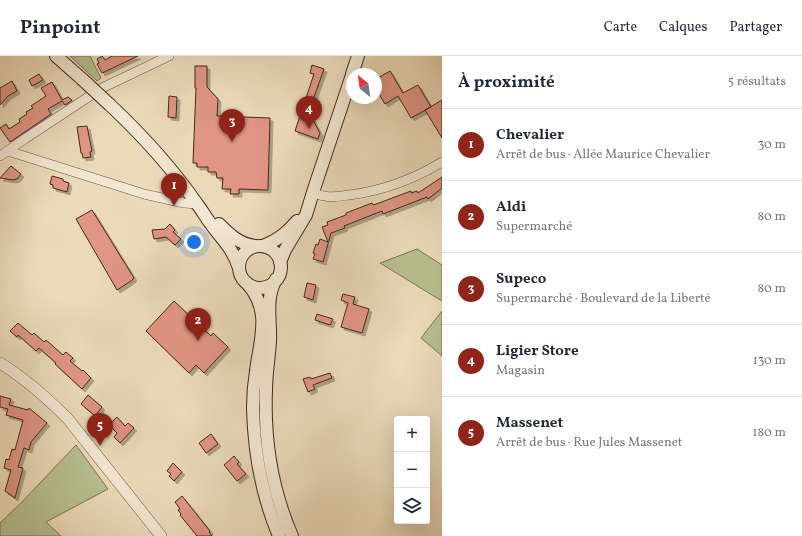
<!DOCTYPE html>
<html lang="fr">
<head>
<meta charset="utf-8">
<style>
	body { margin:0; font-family:Vollkorn,serif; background:#f2f2f3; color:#1f2937 }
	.controls { position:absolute; right:12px; bottom:12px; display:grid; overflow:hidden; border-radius:4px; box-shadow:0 4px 16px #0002 }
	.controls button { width:36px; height:36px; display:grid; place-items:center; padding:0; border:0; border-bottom:1px solid #e0e1e3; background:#fff; color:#1f2937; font:20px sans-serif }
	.compass { position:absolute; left:346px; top:12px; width:36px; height:36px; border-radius:50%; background:#fff; box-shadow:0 4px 16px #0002; rotate:331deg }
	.you { position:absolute; left:194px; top:186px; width:14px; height:14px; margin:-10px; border:3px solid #fff; border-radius:50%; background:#1a73e8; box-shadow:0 0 0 6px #1a73e833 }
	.badge { display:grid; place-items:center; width:26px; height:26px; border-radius:50%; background:#8f2418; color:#fff; font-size:13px; font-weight:700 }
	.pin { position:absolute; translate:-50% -33px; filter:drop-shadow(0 1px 2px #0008) }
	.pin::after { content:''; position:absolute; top:21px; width:14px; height:12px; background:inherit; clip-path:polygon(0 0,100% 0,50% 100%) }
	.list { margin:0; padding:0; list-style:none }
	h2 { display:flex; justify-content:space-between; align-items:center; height:52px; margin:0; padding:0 16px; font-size:17px }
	h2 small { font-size:13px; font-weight:400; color:#747a83 }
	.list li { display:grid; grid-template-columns:26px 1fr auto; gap:12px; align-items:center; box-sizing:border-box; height:72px; padding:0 16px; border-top:1px solid #e0e1e3 }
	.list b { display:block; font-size:15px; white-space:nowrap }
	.list p { margin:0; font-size:13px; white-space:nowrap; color:#747a83 }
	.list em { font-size:13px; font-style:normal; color:#747a83 }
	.icon { flex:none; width:22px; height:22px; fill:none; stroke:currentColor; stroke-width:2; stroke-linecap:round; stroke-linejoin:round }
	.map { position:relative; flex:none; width:442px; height:480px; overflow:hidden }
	header { display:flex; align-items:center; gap:24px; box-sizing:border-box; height:56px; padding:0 20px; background:#fff; border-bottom:1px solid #e0e1e3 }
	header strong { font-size:19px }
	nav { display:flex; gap:22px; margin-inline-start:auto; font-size:14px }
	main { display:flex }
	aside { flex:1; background:#fff }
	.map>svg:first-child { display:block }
	.green { fill:#b7c090; stroke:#7c7456 }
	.building { fill:#e19685; stroke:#42271d; filter:url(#shadow) }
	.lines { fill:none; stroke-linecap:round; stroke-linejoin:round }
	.minor-casing { stroke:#6c5444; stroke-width:10 }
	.tertiary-casing { stroke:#6c5444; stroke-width:12 }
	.secondary-casing { stroke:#42271d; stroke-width:14 }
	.minor { stroke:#f2e7d2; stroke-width:9 }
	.tertiary { stroke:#f2e7d2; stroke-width:11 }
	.secondary { stroke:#f2e7d2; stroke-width:12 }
	.secondary-bridge-casing { stroke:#42271d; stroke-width:14; stroke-linecap:butt }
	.secondary-bridge { stroke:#f2e7d2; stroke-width:12 }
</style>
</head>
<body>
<header>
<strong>Pinpoint</strong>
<nav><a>Carte</a><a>Calques</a><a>Partager</a></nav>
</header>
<main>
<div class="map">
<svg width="442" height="480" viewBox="0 0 442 480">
	<defs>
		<filter id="shadow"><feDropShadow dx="3" dy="3" stdDeviation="0" flood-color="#0004"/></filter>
	</defs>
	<rect width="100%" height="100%" fill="#ebdaba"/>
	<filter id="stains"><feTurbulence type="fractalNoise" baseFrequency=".005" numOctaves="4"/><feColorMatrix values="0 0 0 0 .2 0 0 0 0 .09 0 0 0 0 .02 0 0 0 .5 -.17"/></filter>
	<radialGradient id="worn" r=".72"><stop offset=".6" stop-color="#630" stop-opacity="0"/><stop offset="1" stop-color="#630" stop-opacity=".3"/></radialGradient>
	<!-- green -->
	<path class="green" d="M 70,0 L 90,0 L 101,22 L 97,25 Z
		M 417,193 L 442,209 L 442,245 L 380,207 Z
		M 442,255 L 442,300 L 421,282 Z
		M 76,389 L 108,433 L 46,466 L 61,480 L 0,480 L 0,467 L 21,447 Z"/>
	<!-- building -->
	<path class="building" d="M 102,0 L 105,4 L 112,0 L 138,0 L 102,17 L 97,8 L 99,7 L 97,3 Z
		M 312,9 L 324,13 L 312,47 L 316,48 L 311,60 L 320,77 L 318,83 L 295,75 L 314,18 L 310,17 Z
		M 195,10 L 207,10 L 207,31 L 218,43 L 217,60 L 270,62 L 268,134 L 239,133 L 239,138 L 230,138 L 231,133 L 222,133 L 223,122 L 217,122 L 216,116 L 208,116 L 208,111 L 197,111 L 197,107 L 193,107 L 196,32 L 195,32 Z
		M 390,15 L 403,37 L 418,29 L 431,51 L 411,62 L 398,40 L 385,48 L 376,33 L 376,23 Z
		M 39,18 L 43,24 L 32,30 L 29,24 Z
		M 12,25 L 17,35 L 8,40 L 0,49 L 0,32 Z
		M 52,26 L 62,44 L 68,41 L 72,44 L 65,49 L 62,45 L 48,53 L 51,58 L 10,86 L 0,72 L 6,68 L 9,73 L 20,66 L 19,63 L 27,58 L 26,56 L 33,52 L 31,50 L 46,40 L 41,32 Z
		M 169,40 L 177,41 L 176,62 L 168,61 Z
		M 442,44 L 442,82 L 425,54 Z
		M 87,70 L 92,95 L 90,96 L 91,101 L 83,102 L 82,97 L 81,97 L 77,71 Z
		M 11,110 L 21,118 L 17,123 L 13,124 L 0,122 Z
		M 52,120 L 63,123 L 63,125 L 69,127 L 67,136 L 53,132 L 53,129 L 50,128 Z
		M 442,121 L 442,132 L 428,143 L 427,141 L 383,158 L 382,155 L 344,170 L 345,172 L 331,177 L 323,206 L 313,203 L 315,198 L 313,197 L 316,188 L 318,189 L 320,183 L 328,186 L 322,171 L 328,169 L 327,166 L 346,159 L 346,157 L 372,147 L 373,149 L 379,147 L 411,135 L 411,137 L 417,135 L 418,137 Z
		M 92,154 L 134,222 L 131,225 L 117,234 L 76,163 Z
		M 170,168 L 175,174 L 173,176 L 181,183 L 175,189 L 166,181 L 154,183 L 152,174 L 165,173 Z
		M 307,227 L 316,229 L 313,244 L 304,241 Z
		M 343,238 L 355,241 L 353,248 L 369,253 L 362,277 L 341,271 L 348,247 L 341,244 Z
		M 174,245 L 211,280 L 213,277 L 228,291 L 204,317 L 196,309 L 189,317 L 146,275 Z
		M 317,258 L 333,263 L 330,269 L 315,264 Z
		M 18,267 L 32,279 L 34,277 L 44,286 L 46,284 L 63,299 L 66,296 L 73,302 L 70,305 L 82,315 L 83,314 L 91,322 L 82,333 L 55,308 L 56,307 L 39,292 L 36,295 L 18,279 L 17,281 L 10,275 Z
		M 330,317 L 332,322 L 313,329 L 315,333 L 308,336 L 303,323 L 310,321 L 311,323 Z
		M 88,339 L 102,351 L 95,360 L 81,348 Z
		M 0,340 L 11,343 L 9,349 L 28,354 L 29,352 L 47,367 L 31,386 L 29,394 L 24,392 L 18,411 L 23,412 L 15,442 L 5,435 L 11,414 L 4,412 L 6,403 L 9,404 L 12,393 L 15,394 L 23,364 L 6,359 L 8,353 L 0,351 Z
		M 117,361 L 125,370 L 128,367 L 134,372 L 120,387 L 114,381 L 117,377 L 109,369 Z
		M 211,378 L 218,388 L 206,397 L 199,387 Z
		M 234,400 L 239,406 L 237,408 L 246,418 L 237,425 L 224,409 Z
		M 173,407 L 182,416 L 174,425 L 169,420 L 171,418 L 167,415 Z
		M 182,440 L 210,475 L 209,476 L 212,480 L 197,480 L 180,459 L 181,458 L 178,454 L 180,453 L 175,446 Z"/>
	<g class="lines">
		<defs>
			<path id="minor" d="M 8,95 L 144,138 L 184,147 L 198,148
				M 0,100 L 26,82 L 102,32 L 169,0
				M 313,136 C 317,138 320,140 325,140 C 333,142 341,140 349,139 C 381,135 414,123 442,106"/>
			<path id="tertiary" d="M 0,307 C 26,323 47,342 68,363 L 161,480"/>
			<path id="secondary" d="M 56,0 L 82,23
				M 352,18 L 358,0
				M 110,49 C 142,79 172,112 197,148 C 202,154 206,162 211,168 C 223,185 232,191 239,212
				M 219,168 C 230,179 239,188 255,190
				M 263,190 C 278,184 287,177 297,165
				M239 211a21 21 0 1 1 42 0a21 21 0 1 1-42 0Z
				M 280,206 L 285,194 L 306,159 L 313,136 L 352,19
				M 276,223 C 265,243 271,263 270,285 C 269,302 266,318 266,334 C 264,384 272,434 292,480
				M 247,227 C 272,255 260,283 256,315 C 254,327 253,340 253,352 C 254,395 262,440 279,480"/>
		</defs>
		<!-- minor casing -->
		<use href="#minor" class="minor-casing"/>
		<!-- tertiary casing -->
		<use href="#tertiary" class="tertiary-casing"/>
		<!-- secondary casing -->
		<use href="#secondary" class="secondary-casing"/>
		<!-- minor -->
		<use href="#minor" class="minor"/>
		<!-- tertiary -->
		<use href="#tertiary" class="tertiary"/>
		<!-- secondary -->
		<use href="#secondary" class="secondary"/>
		<defs>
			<path id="secondary-bridge" d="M 82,23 L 110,49"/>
		</defs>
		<!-- secondary-bridge casing -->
		<use href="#secondary-bridge" class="secondary-bridge-casing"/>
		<!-- secondary-bridge -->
		<use href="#secondary-bridge" class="secondary-bridge"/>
	</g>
	<rect width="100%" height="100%" filter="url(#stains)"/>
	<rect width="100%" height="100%" fill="url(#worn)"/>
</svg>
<div class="controls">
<button>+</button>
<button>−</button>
<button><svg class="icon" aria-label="layers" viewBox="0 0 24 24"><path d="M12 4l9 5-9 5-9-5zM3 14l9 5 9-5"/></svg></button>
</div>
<svg class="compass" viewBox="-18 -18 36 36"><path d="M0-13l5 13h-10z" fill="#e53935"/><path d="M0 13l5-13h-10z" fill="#747a83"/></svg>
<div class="you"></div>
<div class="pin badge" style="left:174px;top:150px">1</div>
<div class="pin badge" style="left:198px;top:285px">2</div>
<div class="pin badge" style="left:232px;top:86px">3</div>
<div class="pin badge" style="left:309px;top:73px">4</div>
<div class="pin badge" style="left:100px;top:390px">5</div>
</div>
<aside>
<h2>À proximité<small>5 résultats</small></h2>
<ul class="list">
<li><span class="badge">1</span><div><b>Chevalier</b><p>Arrêt de bus · Allée Maurice Chevalier</p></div><em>30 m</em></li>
<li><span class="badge">2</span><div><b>Aldi</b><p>Supermarché</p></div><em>80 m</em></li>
<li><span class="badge">3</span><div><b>Supeco</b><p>Supermarché · Boulevard de la Liberté</p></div><em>80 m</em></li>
<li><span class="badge">4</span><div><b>Ligier Store</b><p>Magasin</p></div><em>130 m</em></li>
<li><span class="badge">5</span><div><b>Massenet</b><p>Arrêt de bus · Rue Jules Massenet</p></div><em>180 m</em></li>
</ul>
</aside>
</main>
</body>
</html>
